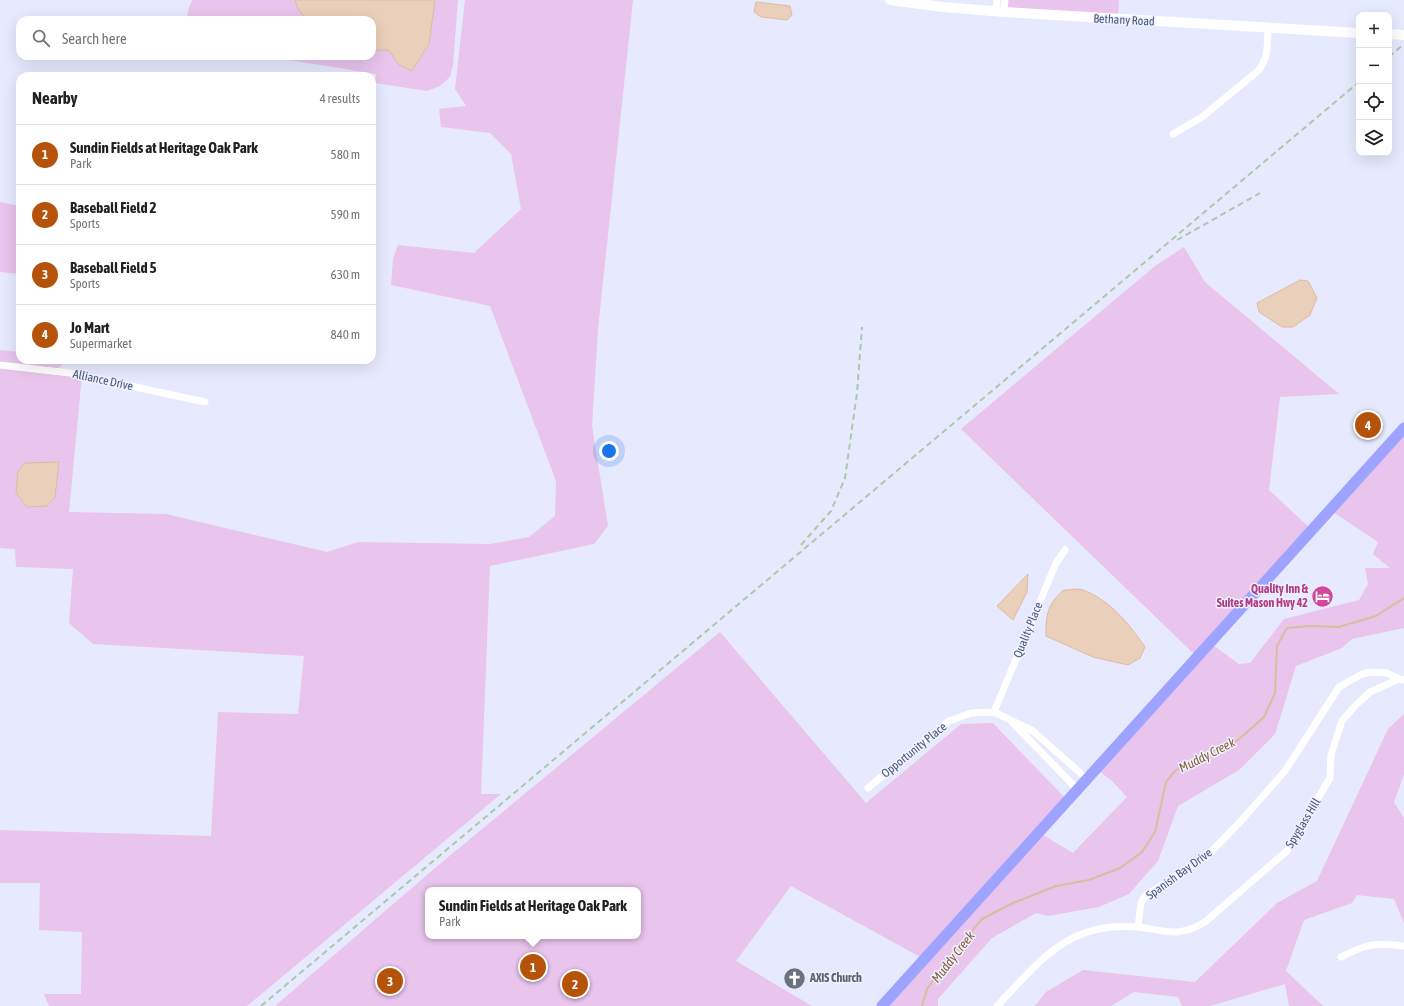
<!DOCTYPE html>
<html lang="en">
<head>
<meta charset="utf-8">
<style>
	body { margin:0; font-family:"Asap Condensed",sans-serif; background:#f6f6f6; color:#202124 }
	.controls { position:absolute; right:12px; top:12px; display:grid; overflow:hidden; border-radius:8px; box-shadow:0 4px 16px #0002 }
	.controls button { width:36px; height:36px; display:grid; place-items:center; padding:0; border:0; border-bottom:1px solid #e0e0e0; background:#fff; color:#202124; font:20px sans-serif }
	.you { position:absolute; left:609px; top:451px; width:14px; height:14px; margin:-10px; border:3px solid #fff; border-radius:50%; background:#1a73e8; box-shadow:0 0 0 6px #1a73e833 }
	.badge { display:grid; place-items:center; width:26px; height:26px; border-radius:50%; background:#b45309; color:#fff; font-size:13px; font-weight:700 }
	.pin { position:absolute; translate:-50% -50%; border:2px solid #fff; box-shadow:0 1px 4px #0006 }
	.popup { position:absolute; left:425px; top:887px; width:216px; height:52px; box-sizing:border-box; display:grid; place-content:center; border-radius:8px; background:#fff; filter:drop-shadow(0 1px 3px #0005); font-size:13px; white-space:nowrap; color:#757577 }
	.popup b { font-size:15px; color:#202124 }
	.popup::after { content:''; position:absolute; left:50%; top:100%; margin-left:-8px; border:8px solid transparent; border-top-color:#fff }
	.list { margin:0; padding:0; list-style:none }
	h2 { display:flex; justify-content:space-between; align-items:center; height:52px; margin:0; padding:0 16px; font-size:17px }
	h2 small { font-size:13px; font-weight:400; color:#757577 }
	.list li { display:grid; grid-template-columns:26px 1fr auto; gap:12px; align-items:center; box-sizing:border-box; height:60px; padding:0 16px; border-top:1px solid #e0e0e0 }
	.list b { display:block; font-size:15px; white-space:nowrap }
	.list p { margin:0; font-size:13px; white-space:nowrap; color:#757577 }
	.list em { font-size:13px; font-style:normal; color:#757577 }
	.icon { flex:none; width:22px; height:22px; fill:none; stroke:currentColor; stroke-width:2; stroke-linecap:round; stroke-linejoin:round }
	.map { position:relative; flex:none; width:1404px; height:1006px; overflow:hidden }
	.search { position:absolute; background:#fff; box-shadow:0 4px 16px #0002; left:16px; top:16px; width:360px; height:44px; display:flex; align-items:center; gap:10px; box-sizing:border-box; padding:0 14px; border-radius:12px; color:#757577; font-size:15px }
	.panel { position:absolute; background:#fff; box-shadow:0 4px 16px #0002; left:16px; top:72px; width:360px; height:292px; border-radius:12px }
	.map>svg:first-child { display:block }
	.green { fill:#e9c4ed; fill-rule:evenodd }
	.water { fill:#ead0ba; stroke:#dcbc9f }
	.lines { fill:none; stroke-linecap:round; stroke-linejoin:round }
	.stream { stroke:#dcbc9f; stroke-width:2 }
	.street { stroke:#fff; stroke-width:7 }
	.secondary { stroke:#fff; stroke-width:10 }
	.primary { stroke:#9da3ff; stroke-width:11 }
	.rail { stroke:#a9caa4; stroke-width:2; stroke-dasharray:6 4; stroke-linecap:butt }
	.labels { text-anchor:middle; dominant-baseline:central; stroke-width:3; stroke-linejoin:round; paint-order:stroke }
	.street-label { font-size:12px; fill:#49597b; stroke:#eff1ff }
	.hotel-label { font-size:12px; font-weight:bold; fill:#b23c85; stroke:#eff1ff; text-anchor:end }
	.worship-label { font-size:12px; font-weight:bold; fill:#5b616d; stroke:#eff1ff; text-anchor:start }
	.water-label { font-size:13px; font-style:italic; fill:#88613e; stroke:#eff1ff }
</style>
</head>
<body>
<div class="map">
<svg width="1404" height="1006" viewBox="0 0 1404 1006">
	<rect width="100%" height="100%" fill="#e7e9fe"/>
	<!-- green -->
	<path class="green" d="M 192,0 L 458,0 L 453,65 L 450,77 L 440,86 L 427,91 L 375,83 L 376,74 L 265,56 L 372,56 L 372,20 L 187,20 L 188,11 Z
		M 465,0 L 633,0 L 598,329 L 592,426 L 608,526 L 594,544 L 490,566 L 481,794 L 501,794 L 247,1006 L 49,1006 L 44,994 L 81,994 L 82,932 L 39,930 L 40,883 L 0,883 L 0,830 L 211,836 L 218,712 L 298,714 L 304,656 L 93,644 L 69,623 L 73,569 L 16,567 L 15,549 L 0,548 L 0,350 L 20,352 L 20,360 L 68,360 L 56,370 L 82,375 L 69,512 L 166,514 L 327,552 L 358,542 L 490,544 L 529,537 L 555,516 L 556,481 L 490,306 L 391,285 L 393,259 L 398,245 L 474,253 L 521,209 L 511,154 L 490,133 L 441,127 L 439,109 L 466,106 L 455,89 Z
		M 1005,0 L 1119,0 L 1118,20 L 1004,12 Z
		M 0,202 L 20,206 L 20,274 L 0,272 Z
		M 1184,247 L 1205,282 L 1339,394 L 1280,397 L 1269,490 L 1312,530 L 1210,643 L 1239,664 L 1250,663 L 1284,619 L 1359,600 L 1368,584 L 1365,568 L 1390,568 L 1373,554 L 1378,542 L 1330,510 L 1404,430 L 1404,628 L 1352,639 L 1342,648 L 1296,666 L 1275,734 L 1239,770 L 1178,806 L 1158,861 L 1129,894 L 1099,907 L 1048,916 L 1036,913 L 992,938 L 938,999 L 938,1006 L 882,1006 L 924,959 L 791,886 L 736,961 L 812,1006 L 275,1006 L 435,868 L 720,632 L 866,803 L 961,724 L 993,723 L 1067,800 L 1038,832 L 1073,853 L 1127,797 L 1112,781 L 1096,769 L 1197,657 L 961,429 L 1155,266 ZM 428,890 L 638,890 L 638,936 L 428,936 Z
		M 1404,714 L 1404,774 L 1394,802 L 1404,818 L 1404,923 L 1394,899 L 1357,895 L 1352,903 L 1304,920 L 1286,971 L 1323,1006 L 1289,1006 L 1285,984 L 1210,1006 L 1182,1006 L 1178,997 L 1134,992 L 1111,1006 L 1035,1006 L 1046,992 L 1083,970 L 1195,982 L 1277,903 L 1317,881 L 1388,729 Z"/>
	<!-- water -->
	<path class="water" d="M 295,0 L 435,0 L 429,44 L 412,71 L 398,64 L 389,50 L 377,50 L 372,53 L 372,20 L 307,20 L 298,9 Z
		M 756,2 L 790,6 L 792,15 L 787,20 L 761,17 L 754,12 Z
		M 1300,280 L 1308,281 L 1317,298 L 1310,315 L 1293,327 L 1282,327 L 1259,312 L 1257,303 Z
		M 59,462 L 55,497 L 47,506 L 27,507 L 16,493 L 18,471 L 25,463 Z
		M 1028,574 L 1027,592 L 1013,620 L 997,606 Z
		M 1064,590 C 1070,590 1078,588 1083,590 C 1109,599 1130,625 1145,647 L 1140,658 L 1128,665 L 1093,657 L 1046,636 C 1046,615 1047,604 1064,590 Z"/>
	<g class="lines">
		<!-- stream -->
		<path class="stream" d="M 922,1006 L 927,989 L 950,957 L 982,919 L 1013,903 L 1056,886 L 1089,880 L 1120,868 L 1142,852 L 1155,832 L 1166,782 L 1175,771 L 1198,757 L 1238,740 L 1264,717 L 1275,693 L 1277,646 L 1287,628 L 1310,626 L 1339,627 L 1376,616 L 1404,598"/>
		<!-- street -->
		<path class="street" d="M 996,12 L 997,0
			M 1004,12 L 1005,0
			M 1173,134 L 1202,117 L 1258,71 C 1269,58 1267,44 1268,29
			M 0,365 L 70,373 L 205,402
			M 994,712 L 1056,563 L 1065,550
			M 1012,722 L 1077,789
			M 868,788 L 949,721 L 971,713 L 994,712 L 1033,731 L 1087,779
			M 1138,927 L 1141,903 L 1145,896 L 1208,855 L 1239,823 L 1285,771 L 1339,687 L 1362,674 L 1371,672 L 1387,673 L 1399,679
			M 1341,957 C 1369,943 1373,943 1404,946
			M 997,1006 C 1040,961 1068,921 1137,927 C 1167,930 1177,939 1205,922 L 1287,851 L 1330,778 L 1331,755 L 1342,721 L 1355,706 L 1370,692 L 1399,679 L 1404,680"/>
		<!-- secondary -->
		<path class="secondary" d="M 890,0 L 943,7 L 1004,12 L 1359,33
			M 1389,34 L 1404,35"/>
		<!-- primary -->
		<path class="primary" d="M 882,1006 L 1404,428"/>
		<!-- rail -->
		<path class="rail" d="M 1389,57 L 1404,44
			M 1177,240 L 1260,193
			M 801,545 L 831,511 L 845,478 L 857,393 L 862,327
			M 261,1006 L 1359,82"/>
	</g>
	<!-- icons -->
	<defs>
		<symbol id="hotel-disc" viewBox="-11 -11 22 22"><circle r="9.5" fill="#d1479c" stroke="#eff1ff"/><path d="M-6-4.5h1.5V1H6V5H4.5V3h-9V5H-6ZM-4 0a1.8 1.8 0 1 1 3.6 0ZM.5 0V-2.5h3Q6-2.5 6 0Z" fill="#fff"/></symbol>
		<symbol id="church-disc" viewBox="-11 -11 22 22"><circle r="9.5" fill="#6b7280" stroke="#eff1ff"/><path d="M-1.2-6h2.4v3.5h3.3v2.4h-3.3V6h-2.4V-.1h-3.3v-2.4h3.3Z" fill="#fff"/></symbol>
	</defs>
	<g fill-rule="evenodd">
		<use href="#hotel-disc" x="1310" y="584" width="25" height="25"/>
		<use href="#church-disc" x="782" y="966" width="25" height="25"/>
	</g>
	<g class="labels">
		<!-- street labels -->
		<g class="street-label">
			<text transform="translate(1124 20) rotate(3)">Bethany Road</text>
			<text transform="translate(103 380) rotate(12)">Alliance Drive</text>
			<text transform="translate(1028 630) rotate(-68)">Quality Place</text>
			<text transform="translate(914 750) rotate(-39)">Opportunity Place</text>
			<text transform="translate(1303 823) rotate(-59)">Spyglass Hill</text>
			<text transform="translate(1179 874) rotate(-36)">Spanish Bay Drive</text>
		</g>
		<!-- hotel labels -->
		<g class="hotel-label">
			<text x="1308" y="589">Quality Inn &amp;<tspan x="1308" dy="14">Suites Mason Hwy 42</tspan></text>
		</g>
		<!-- worship labels -->
		<g class="worship-label">
			<text x="810" y="978">AXIS Church</text>
		</g>
		<!-- water labels -->
		<g class="water-label">
			<text transform="translate(1207 755) rotate(-27)">Muddy Creek</text>
			<text transform="translate(953 957) rotate(-52)">Muddy Creek</text>
		</g>
	</g>
</svg>
<div class="controls">
<button>+</button>
<button>−</button>
<button><svg class="icon" aria-label="locate" viewBox="0 0 24 24"><circle cx="12" cy="12" r="6"/><path d="M12 2v4M12 18v4M2 12h4M18 12h4"/></svg></button>
<button><svg class="icon" aria-label="layers" viewBox="0 0 24 24"><path d="M12 4l9 5-9 5-9-5zM3 14l9 5 9-5"/></svg></button>
</div>
<div class="you"></div>
<div class="pin badge" style="left:533px;top:967px">1</div>
<div class="popup"><b>Sundin Fields at Heritage Oak Park</b>Park</div>
<div class="pin badge" style="left:575px;top:984px">2</div>
<div class="pin badge" style="left:390px;top:981px">3</div>
<div class="pin badge" style="left:1368px;top:425px">4</div>
<div class="search"><svg class="icon" aria-label="search" viewBox="0 0 24 24"><circle cx="10" cy="10" r="6"/><path d="M15 15l6 6"/></svg>Search here</div>
<section class="panel">
<h2>Nearby<small>4 results</small></h2>
<ul class="list">
<li><span class="badge">1</span><div><b>Sundin Fields at Heritage Oak Park</b><p>Park</p></div><em>580 m</em></li>
<li><span class="badge">2</span><div><b>Baseball Field 2</b><p>Sports</p></div><em>590 m</em></li>
<li><span class="badge">3</span><div><b>Baseball Field 5</b><p>Sports</p></div><em>630 m</em></li>
<li><span class="badge">4</span><div><b>Jo Mart</b><p>Supermarket</p></div><em>840 m</em></li>
</ul>
</section>
</div>
</body>
</html>
